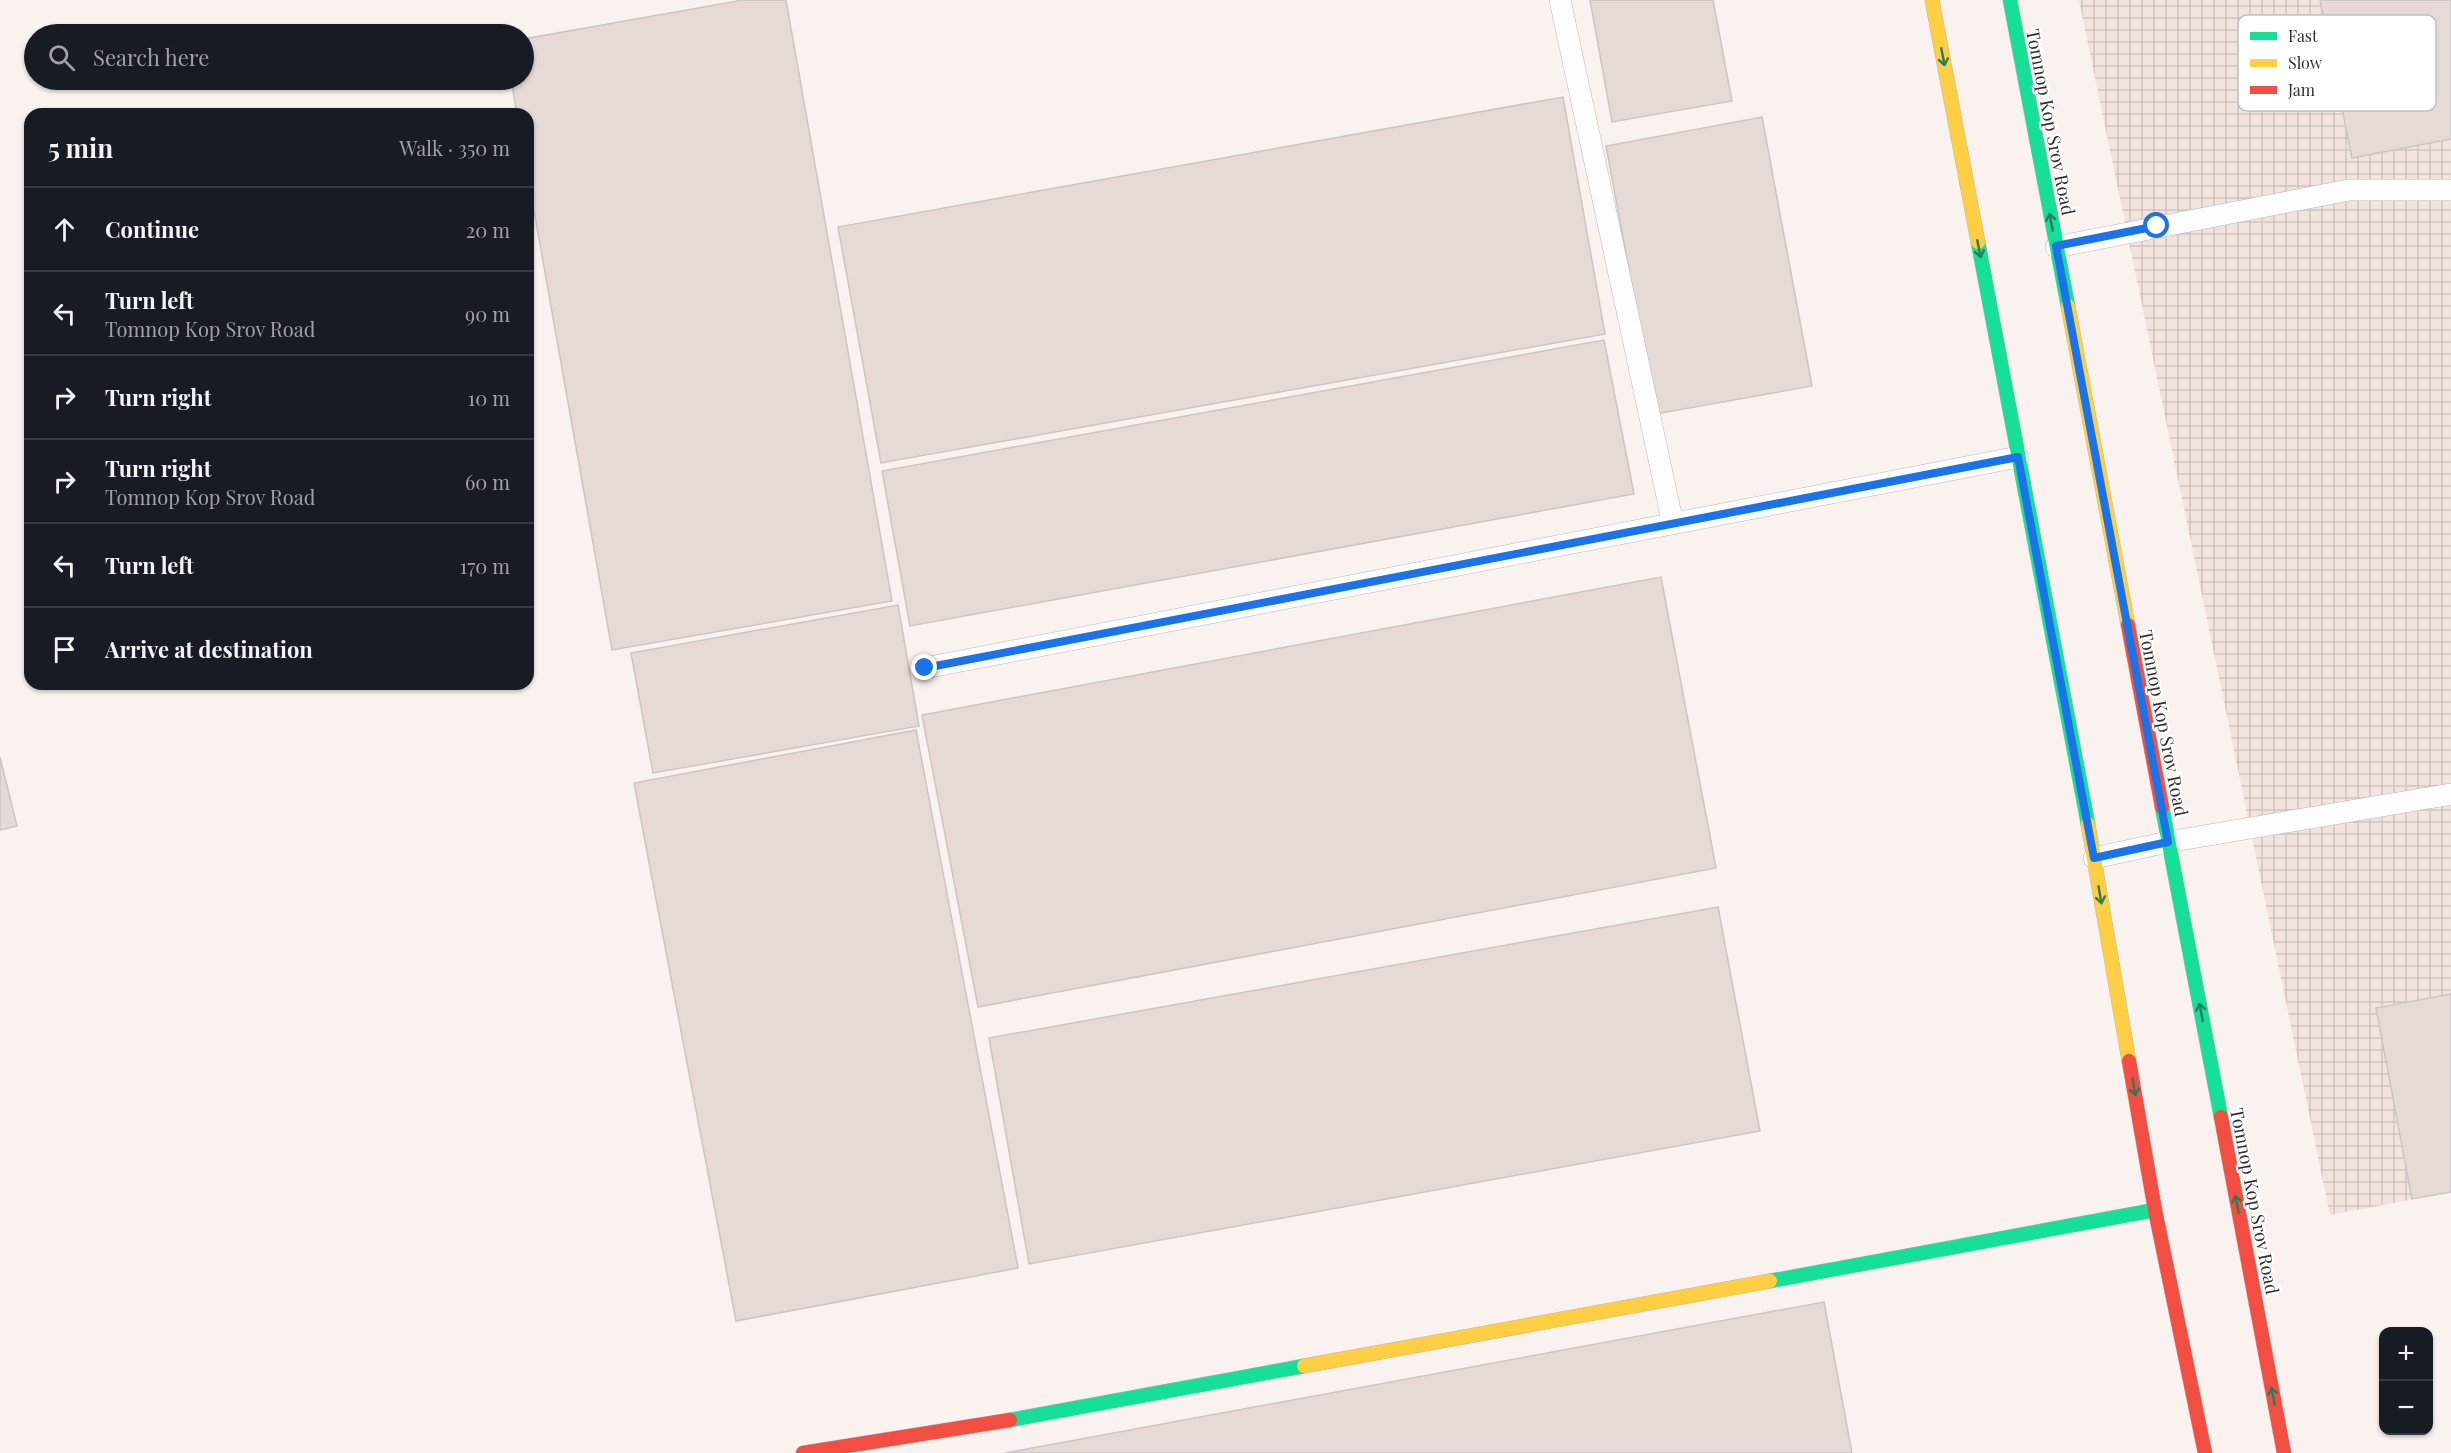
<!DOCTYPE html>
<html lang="en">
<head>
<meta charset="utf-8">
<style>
	body { margin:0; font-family:"Playfair Display",serif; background:#242831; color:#f1f3f6 }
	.controls { position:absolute; right:18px; bottom:18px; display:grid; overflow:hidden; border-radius:12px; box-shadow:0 2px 4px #0004 }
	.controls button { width:54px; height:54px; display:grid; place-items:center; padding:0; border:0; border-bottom:2px solid #363941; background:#171b24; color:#f1f3f6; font:30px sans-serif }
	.stop { position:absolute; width:18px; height:18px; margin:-14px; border:4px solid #1a73e8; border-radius:50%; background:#fff }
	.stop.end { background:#1a73e8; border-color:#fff; box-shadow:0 2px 6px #0008 }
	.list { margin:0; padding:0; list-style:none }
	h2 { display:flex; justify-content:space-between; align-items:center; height:78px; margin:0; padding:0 24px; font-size:26px }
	h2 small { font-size:20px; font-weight:400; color:#9ea1a6 }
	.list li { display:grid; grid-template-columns:39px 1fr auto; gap:18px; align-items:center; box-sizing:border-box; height:84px; padding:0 24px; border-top:2px solid #363941 }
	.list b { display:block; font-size:22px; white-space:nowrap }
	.list p { margin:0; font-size:20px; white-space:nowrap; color:#9ea1a6 }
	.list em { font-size:20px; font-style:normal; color:#9ea1a6 }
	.icon { flex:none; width:33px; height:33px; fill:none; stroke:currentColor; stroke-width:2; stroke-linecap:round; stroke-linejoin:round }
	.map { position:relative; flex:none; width:2451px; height:1453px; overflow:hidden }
	.search { position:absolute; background:#171b24; box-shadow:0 2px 4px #0004; left:24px; top:24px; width:510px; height:66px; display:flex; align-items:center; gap:15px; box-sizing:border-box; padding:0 21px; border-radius:33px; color:#9ea1a6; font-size:22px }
	.panel { position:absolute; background:#171b24; box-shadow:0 2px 4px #0004; left:24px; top:108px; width:510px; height:582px; border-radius:18px }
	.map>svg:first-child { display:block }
	.industrial { fill:url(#industrial-grid) }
	.building { fill:#e6dad6; stroke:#cbc5c4; stroke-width:1.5 }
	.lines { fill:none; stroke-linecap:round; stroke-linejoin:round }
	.lane-casing { stroke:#bdb7b5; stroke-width:22 }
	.fast-casing { stroke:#bdb7b5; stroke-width:15 }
	.slow-casing { stroke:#bdb7b5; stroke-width:15 }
	.jam-casing { stroke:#bdb7b5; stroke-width:15 }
	.lane { stroke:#fefdfd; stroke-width:21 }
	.fast { stroke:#16e098; stroke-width:14 }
	.slow { stroke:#ffcf43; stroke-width:14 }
	.jam { stroke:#f24e42; stroke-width:14 }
	.oneway { stroke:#267e5d }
	.route { stroke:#1a73e8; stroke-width:8 }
	.labels { text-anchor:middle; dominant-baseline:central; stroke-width:4.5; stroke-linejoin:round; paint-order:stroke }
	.street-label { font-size:18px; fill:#332e2c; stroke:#fff }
	.key { fill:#fff; stroke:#c2c0c0; stroke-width:1.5 }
	.key-label { font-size:16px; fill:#332e2c }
</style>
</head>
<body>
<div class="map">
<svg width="2451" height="1453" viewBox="0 0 2451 1453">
	<defs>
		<pattern id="industrial-grid" width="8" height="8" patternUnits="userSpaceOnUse" patternTransform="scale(1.5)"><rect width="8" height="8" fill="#f3e3de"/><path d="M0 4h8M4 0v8" fill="none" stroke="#d1c3bf"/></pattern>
	</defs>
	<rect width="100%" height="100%" fill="#faf2ef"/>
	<!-- industrial -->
	<path class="industrial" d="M 2079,0 L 2451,0 L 2451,1192 L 2330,1215 Z"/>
	<!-- building -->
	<path class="building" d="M 743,0 L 786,0 L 892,601 L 612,650 L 528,177 L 528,114 L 517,114 L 511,80 L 524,80 L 524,39 Z
		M 1590,0 L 1713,0 L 1732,101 L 1612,122 Z
		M 2320,0 L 2451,0 L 2451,139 L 2352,158 Z
		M 1563,97 L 1605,334 L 881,463 L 838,227 Z
		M 1762,117 L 1812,386 L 1656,414 L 1606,146 Z
		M 1604,340 L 1634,494 L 910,626 L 882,471 Z
		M 1661,577 L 1716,868 L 978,1007 L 922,715 Z
		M 898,605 L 919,726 L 653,773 L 631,653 Z
		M 916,730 L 1018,1268 L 736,1321 L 634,783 Z
		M 0,757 L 17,826 L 0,830 Z
		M 1718,907 L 1760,1131 L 1029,1264 L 989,1038 Z
		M 2451,994 L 2451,1192 L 2412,1199 L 2376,1008 Z
		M 1824,1302 L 1852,1453 L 1005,1453 Z"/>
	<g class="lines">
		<defs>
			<path id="lane" d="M 1560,0 L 1673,524
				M 2056,247 L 2349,190 L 2451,190
				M 925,668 L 2018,457
				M 2094,858 L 2168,842 L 2451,794"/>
			<path id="fast" d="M 2010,0 L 2068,306
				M 1978,242 L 2088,824
				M 2162,807 L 2221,1117
				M 1770,1281 L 2155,1210
				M 1010,1420 L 1304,1366"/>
			<path id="slow" d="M 1932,0 L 1978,242
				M 2068,306 L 2128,625
				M 2088,824 L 2129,1061
				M 1304,1366 L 1770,1281"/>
			<path id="jam" d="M 2128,625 L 2162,807
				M 2129,1061 L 2155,1210 L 2205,1453
				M 2221,1117 L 2284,1453
				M 803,1453 L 1010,1420"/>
		</defs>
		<!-- lane casing -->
		<use href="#lane" class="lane-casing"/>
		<!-- fast casing -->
		<use href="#fast" class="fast-casing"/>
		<!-- slow casing -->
		<use href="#slow" class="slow-casing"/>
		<!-- jam casing -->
		<use href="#jam" class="jam-casing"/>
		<!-- lane -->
		<use href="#lane" class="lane"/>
		<!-- fast -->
		<use href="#fast" class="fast"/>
		<!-- slow -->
		<use href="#slow" class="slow"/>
		<!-- jam -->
		<use href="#jam" class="jam"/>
	</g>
	<!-- one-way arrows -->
	<defs><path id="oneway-shaft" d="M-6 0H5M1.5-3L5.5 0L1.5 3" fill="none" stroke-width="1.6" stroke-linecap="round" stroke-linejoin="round" transform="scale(1.5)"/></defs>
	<g class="oneway">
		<use href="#oneway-shaft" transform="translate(1943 57) rotate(79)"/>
		<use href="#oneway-shaft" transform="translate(2051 222) rotate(-101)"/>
		<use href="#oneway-shaft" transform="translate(1979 249) rotate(79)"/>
		<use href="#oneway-shaft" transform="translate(2100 895) rotate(80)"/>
		<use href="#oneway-shaft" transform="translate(2201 1012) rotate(-101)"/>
		<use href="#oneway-shaft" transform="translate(2134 1087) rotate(80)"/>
		<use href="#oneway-shaft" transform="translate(2237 1204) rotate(-101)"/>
		<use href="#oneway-shaft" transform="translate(2273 1396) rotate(-101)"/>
	</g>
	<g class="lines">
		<!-- route -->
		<path class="route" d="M 925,668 L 2018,457 L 2094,858 L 2168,842 L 2056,246 L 2157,226"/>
	</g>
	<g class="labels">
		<!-- street labels -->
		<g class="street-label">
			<text transform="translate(2051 122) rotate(79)">Tomnop Kop Srov Road</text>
			<text transform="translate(2164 723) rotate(79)">Tomnop Kop Srov Road</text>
			<text transform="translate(2255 1201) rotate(79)">Tomnop Kop Srov Road</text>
		</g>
	</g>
	<!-- legend -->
	<rect x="2238" y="15" width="198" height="96" rx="9" class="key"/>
	<rect x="2250" y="32" width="27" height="8" fill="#16e098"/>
	<rect x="2250" y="59" width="27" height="8" fill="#ffcf43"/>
	<rect x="2250" y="86" width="27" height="8" fill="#f24e42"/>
	<g class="key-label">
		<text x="2288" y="42">Fast</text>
		<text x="2288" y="69">Slow</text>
		<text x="2288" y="96">Jam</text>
	</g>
</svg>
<div class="controls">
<button>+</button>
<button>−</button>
</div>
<div class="stop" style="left:2157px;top:226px"></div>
<div class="stop end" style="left:925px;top:668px"></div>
<div class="search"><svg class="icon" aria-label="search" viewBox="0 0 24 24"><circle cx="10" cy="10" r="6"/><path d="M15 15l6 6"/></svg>Search here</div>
<section class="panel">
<h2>5 min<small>Walk · 350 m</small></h2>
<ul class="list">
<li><svg class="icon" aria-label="ahead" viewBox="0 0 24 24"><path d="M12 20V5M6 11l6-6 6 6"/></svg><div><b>Continue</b></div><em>20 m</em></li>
<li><svg class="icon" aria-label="left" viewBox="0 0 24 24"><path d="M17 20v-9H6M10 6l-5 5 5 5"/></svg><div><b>Turn left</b><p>Tomnop Kop Srov Road</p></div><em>90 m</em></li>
<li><svg class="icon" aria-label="right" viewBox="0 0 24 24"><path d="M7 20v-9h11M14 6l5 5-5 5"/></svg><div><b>Turn right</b></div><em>10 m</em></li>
<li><svg class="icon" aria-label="right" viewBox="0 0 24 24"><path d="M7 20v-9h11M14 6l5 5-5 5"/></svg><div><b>Turn right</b><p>Tomnop Kop Srov Road</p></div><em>60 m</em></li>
<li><svg class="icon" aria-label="left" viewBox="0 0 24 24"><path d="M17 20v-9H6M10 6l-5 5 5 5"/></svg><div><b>Turn left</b></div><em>170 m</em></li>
<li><svg class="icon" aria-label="arrive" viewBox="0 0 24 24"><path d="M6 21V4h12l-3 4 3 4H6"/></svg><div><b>Arrive at destination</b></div></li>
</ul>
</section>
</div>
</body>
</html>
